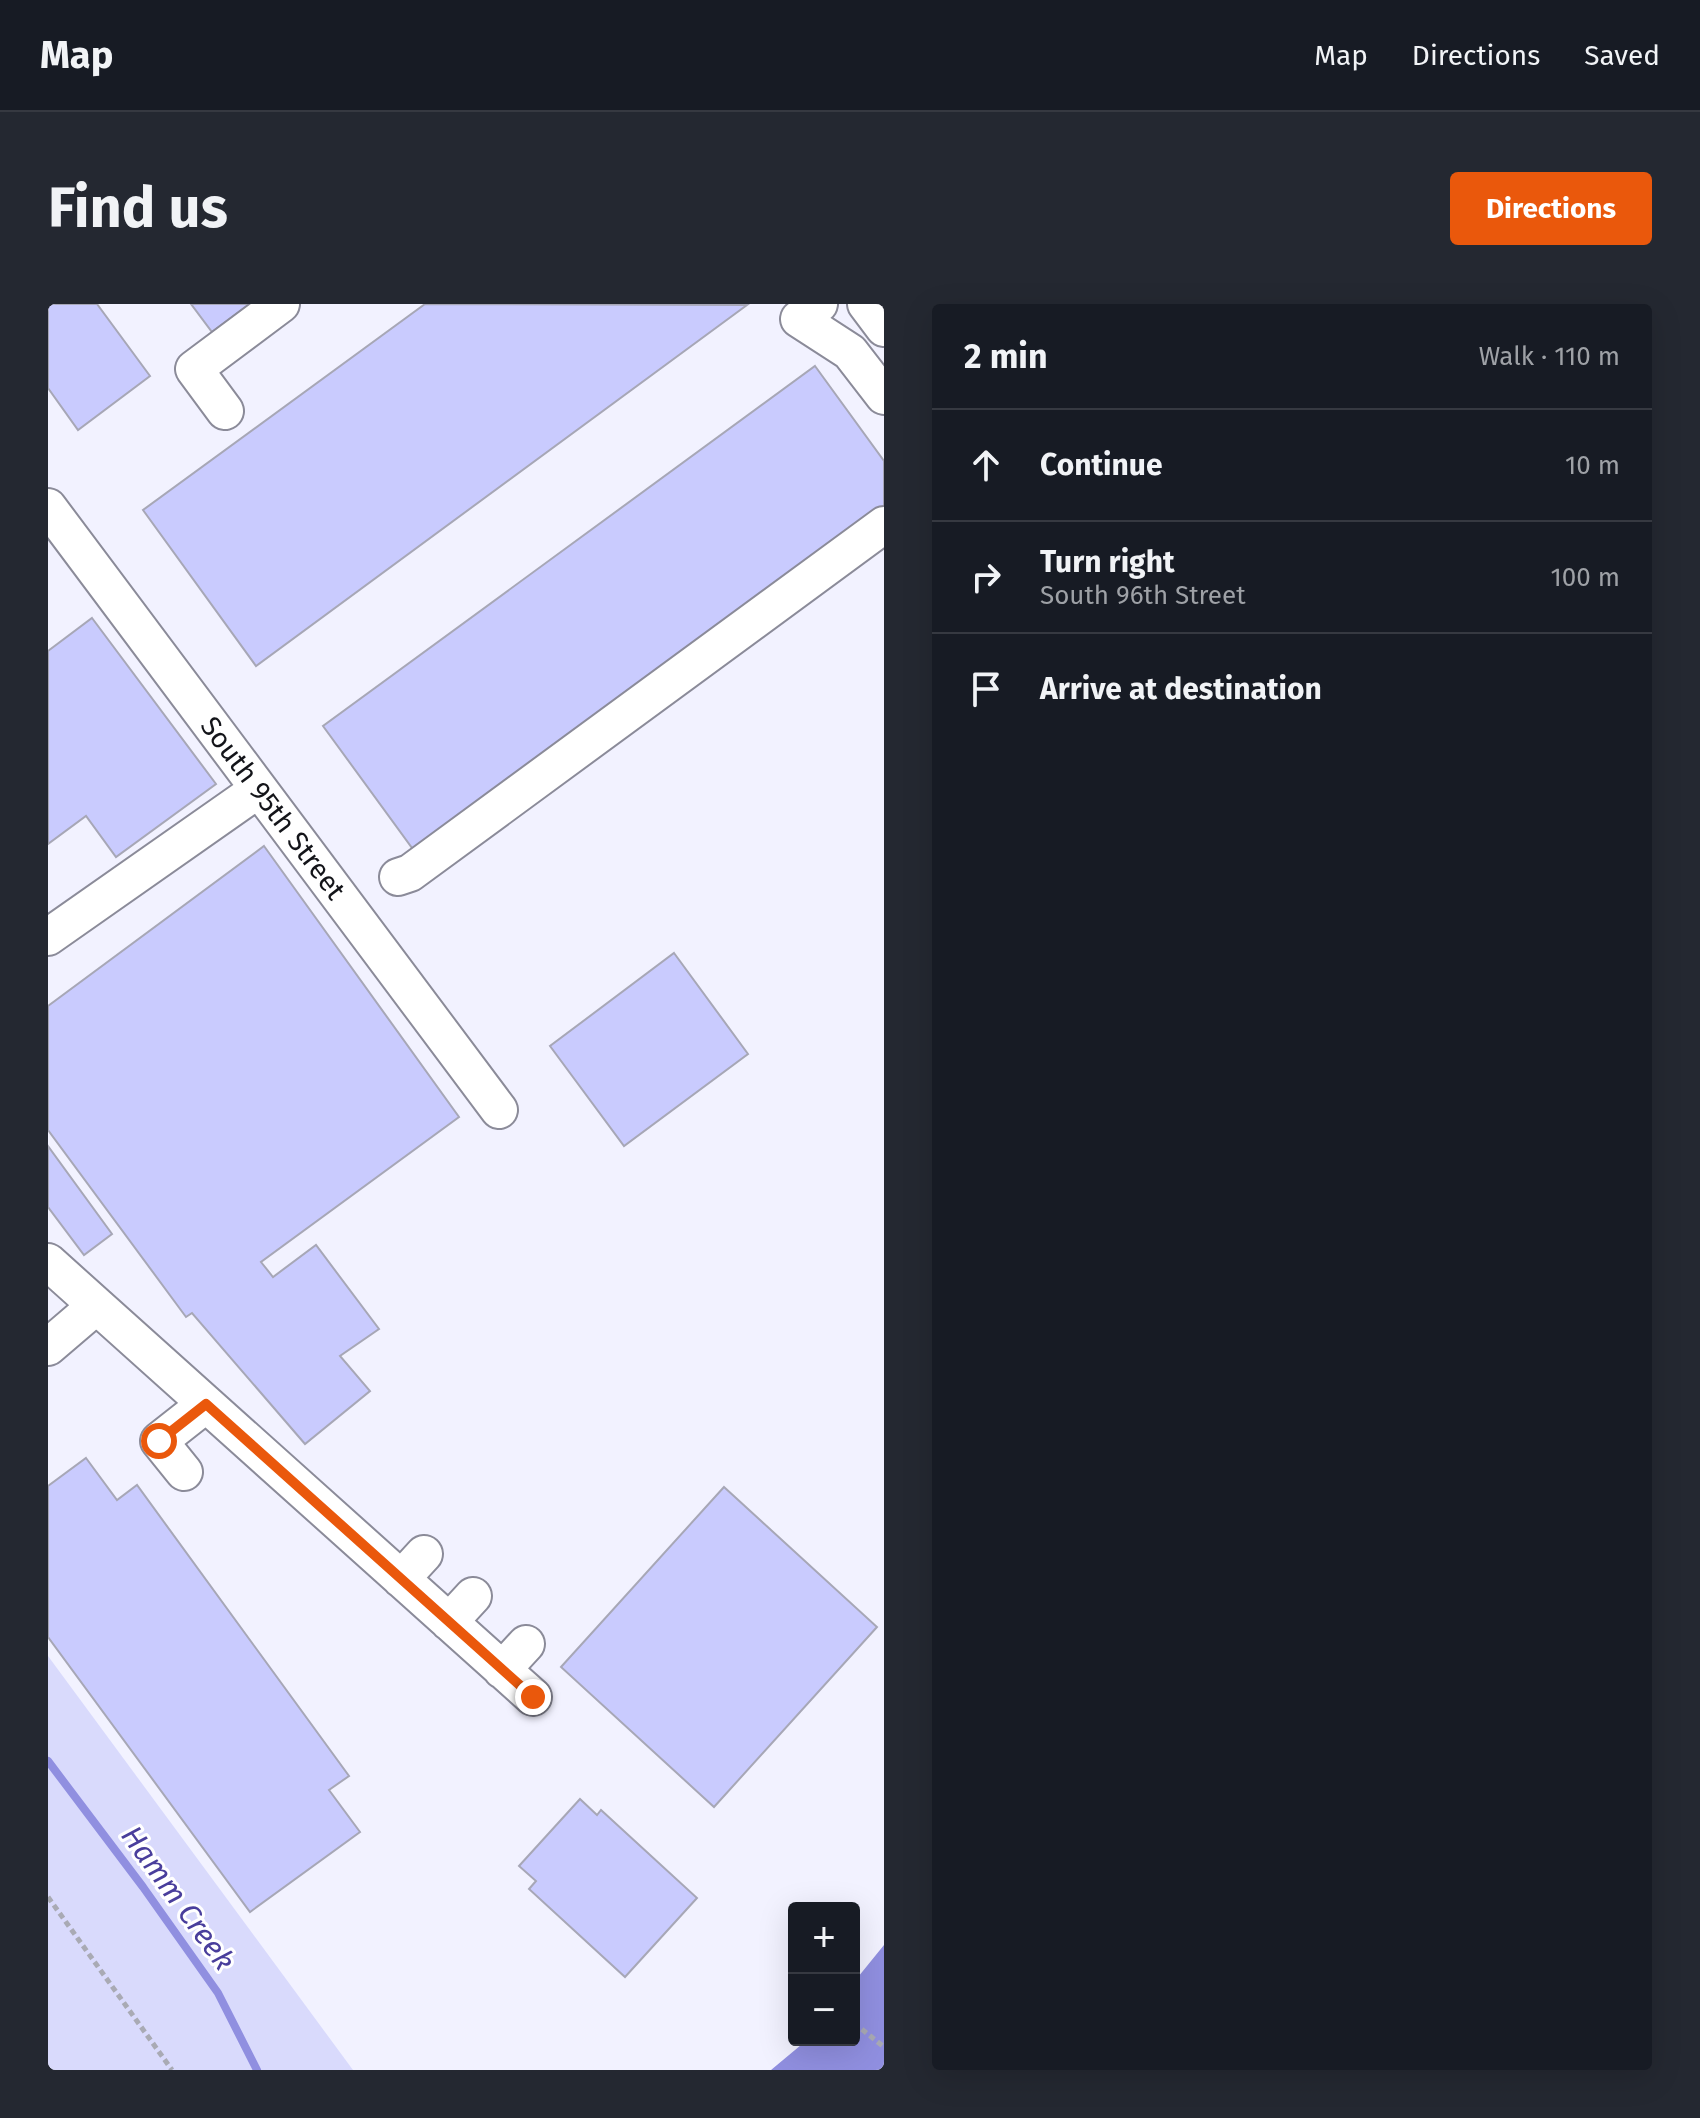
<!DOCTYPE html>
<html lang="en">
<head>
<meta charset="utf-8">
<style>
	body { margin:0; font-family:"Fira Sans",sans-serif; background:#242831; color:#f1f3f6 }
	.controls { position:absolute; right:24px; bottom:24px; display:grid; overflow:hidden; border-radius:8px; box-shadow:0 8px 32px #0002 }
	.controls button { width:72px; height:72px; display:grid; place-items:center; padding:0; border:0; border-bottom:2px solid #363941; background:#171b24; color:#f1f3f6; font:40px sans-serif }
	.stop { position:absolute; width:24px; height:24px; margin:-18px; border:6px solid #ea580c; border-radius:50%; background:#fff }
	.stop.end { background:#ea580c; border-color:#fff; box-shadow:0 2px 8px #0008 }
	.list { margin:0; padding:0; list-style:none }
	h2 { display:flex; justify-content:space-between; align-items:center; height:104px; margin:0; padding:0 32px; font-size:34px }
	h2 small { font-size:26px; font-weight:400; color:#9ea1a6 }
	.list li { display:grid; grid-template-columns:52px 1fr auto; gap:24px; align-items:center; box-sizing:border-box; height:112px; padding:0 32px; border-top:2px solid #363941 }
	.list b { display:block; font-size:30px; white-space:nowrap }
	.list p { margin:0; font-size:26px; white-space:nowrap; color:#9ea1a6 }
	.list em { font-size:26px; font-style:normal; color:#9ea1a6 }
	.icon { flex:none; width:44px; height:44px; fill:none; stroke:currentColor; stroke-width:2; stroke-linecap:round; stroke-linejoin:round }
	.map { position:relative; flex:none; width:836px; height:1766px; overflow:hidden; border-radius:8px }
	header { display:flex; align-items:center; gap:48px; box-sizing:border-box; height:112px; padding:0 40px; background:#171b24; border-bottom:2px solid #363941 }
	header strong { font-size:38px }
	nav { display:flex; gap:44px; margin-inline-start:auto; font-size:28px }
	.intro { display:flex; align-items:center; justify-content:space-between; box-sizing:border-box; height:192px; padding:0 48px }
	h1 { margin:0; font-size:56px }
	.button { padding:20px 36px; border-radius:8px; background:#ea580c; color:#fff; font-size:28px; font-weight:700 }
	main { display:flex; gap:48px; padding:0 48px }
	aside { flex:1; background:#171b24; border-radius:8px; box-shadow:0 8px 32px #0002 }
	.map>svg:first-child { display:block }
	.green { fill:#d9dafc }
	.water { fill:#908fe0 }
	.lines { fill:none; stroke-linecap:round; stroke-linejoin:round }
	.stream { stroke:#908fe0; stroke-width:8 }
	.building { fill:#c9cbfe; stroke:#a7a7b6; stroke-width:2 }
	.minor-casing { stroke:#8b8b99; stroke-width:40 }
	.path { stroke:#a9aab4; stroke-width:5; stroke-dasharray:6 4; stroke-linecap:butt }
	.minor { stroke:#fff; stroke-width:36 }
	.route { stroke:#ea580c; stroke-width:10 }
	.labels { text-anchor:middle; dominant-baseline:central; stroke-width:6; stroke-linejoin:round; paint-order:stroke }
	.street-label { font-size:28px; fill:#131419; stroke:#fff }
	.water-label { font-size:30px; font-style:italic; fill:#493e9c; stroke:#fff }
</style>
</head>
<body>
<header>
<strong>Map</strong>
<nav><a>Map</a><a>Directions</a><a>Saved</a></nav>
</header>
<div class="intro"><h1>Find us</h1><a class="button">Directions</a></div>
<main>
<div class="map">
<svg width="836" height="1766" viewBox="0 0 836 1766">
	<rect width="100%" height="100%" fill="#f2f2ff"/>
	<!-- green -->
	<path class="green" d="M 0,1352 L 305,1766 L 0,1766 Z"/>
	<!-- water -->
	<path class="water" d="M 836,1641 L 836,1766 L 723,1766 L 759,1736 L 806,1736 L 806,1678 Z"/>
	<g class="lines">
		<!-- stream -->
		<path class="stream" d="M 0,1457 L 95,1583 L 170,1689 L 209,1766"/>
	</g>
	<!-- building -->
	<path class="building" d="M 0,0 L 49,0 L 102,72 L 30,126 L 0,84 Z
		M 143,0 L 202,0 L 164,28 Z
		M 377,0 L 699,1 L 208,362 L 95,206 Z
		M 767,62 L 836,157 L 836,205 L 367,548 L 275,422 Z
		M 44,314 L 168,480 L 68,553 L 38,512 L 0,540 L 0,347 Z
		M 216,542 L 411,813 L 213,958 L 225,973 L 268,941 L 331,1025 L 292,1052 L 322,1087 L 257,1140 L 144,1009 L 138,1013 L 0,826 L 0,702 Z
		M 626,649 L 700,750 L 576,842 L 502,742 Z
		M 0,842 L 64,930 L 36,951 L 0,903 Z
		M 38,1154 L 69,1196 L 89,1181 L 301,1472 L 281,1486 L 312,1528 L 202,1608 L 0,1333 L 0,1182 Z
		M 676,1183 L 829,1323 L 666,1503 L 513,1363 Z
		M 532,1495 L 549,1511 L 553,1506 L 649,1594 L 577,1673 L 481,1585 L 488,1577 L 471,1562 Z"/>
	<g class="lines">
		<defs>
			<path id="minor" d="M 771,0 L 751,15 L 802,48 L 836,92
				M 818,0 L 836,24
				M 177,107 L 146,65 L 233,0
				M 0,203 L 451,806
				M 350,573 L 362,569 L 836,221
				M 0,633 L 211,485
				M 0,958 L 485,1393
				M 0,1043 L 48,1002
				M 136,1168 L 111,1137 L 158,1100
				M 353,1275 L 376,1250
				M 401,1318 L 425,1292
				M 454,1366 L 478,1340"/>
		</defs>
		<!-- minor casing -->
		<use href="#minor" class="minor-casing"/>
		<!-- path -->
		<path class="path" d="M 0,1593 L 124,1766
			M 806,1719 L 836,1743"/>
		<!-- minor -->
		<use href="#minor" class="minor"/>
	</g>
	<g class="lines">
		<!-- route -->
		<path class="route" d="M 111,1137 L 158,1100 L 485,1393"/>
	</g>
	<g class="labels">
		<!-- street labels -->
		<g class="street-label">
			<text transform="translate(225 504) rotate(53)">South 95th Street</text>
		</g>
		<!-- water labels -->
		<g class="water-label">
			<text transform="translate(130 1594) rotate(54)">Hamm Creek</text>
		</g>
	</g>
</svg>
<div class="controls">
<button>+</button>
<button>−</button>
</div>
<div class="stop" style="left:111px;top:1137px"></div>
<div class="stop end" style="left:485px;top:1393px"></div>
</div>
<aside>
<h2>2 min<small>Walk · 110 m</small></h2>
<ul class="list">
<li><svg class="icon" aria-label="ahead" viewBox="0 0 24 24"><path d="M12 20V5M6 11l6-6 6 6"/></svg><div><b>Continue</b></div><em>10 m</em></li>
<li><svg class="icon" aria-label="right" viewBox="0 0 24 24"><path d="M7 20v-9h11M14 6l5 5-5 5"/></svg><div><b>Turn right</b><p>South 96th Street</p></div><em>100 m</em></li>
<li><svg class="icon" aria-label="arrive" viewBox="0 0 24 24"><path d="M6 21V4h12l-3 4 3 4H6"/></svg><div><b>Arrive at destination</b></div></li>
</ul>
</aside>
</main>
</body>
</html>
